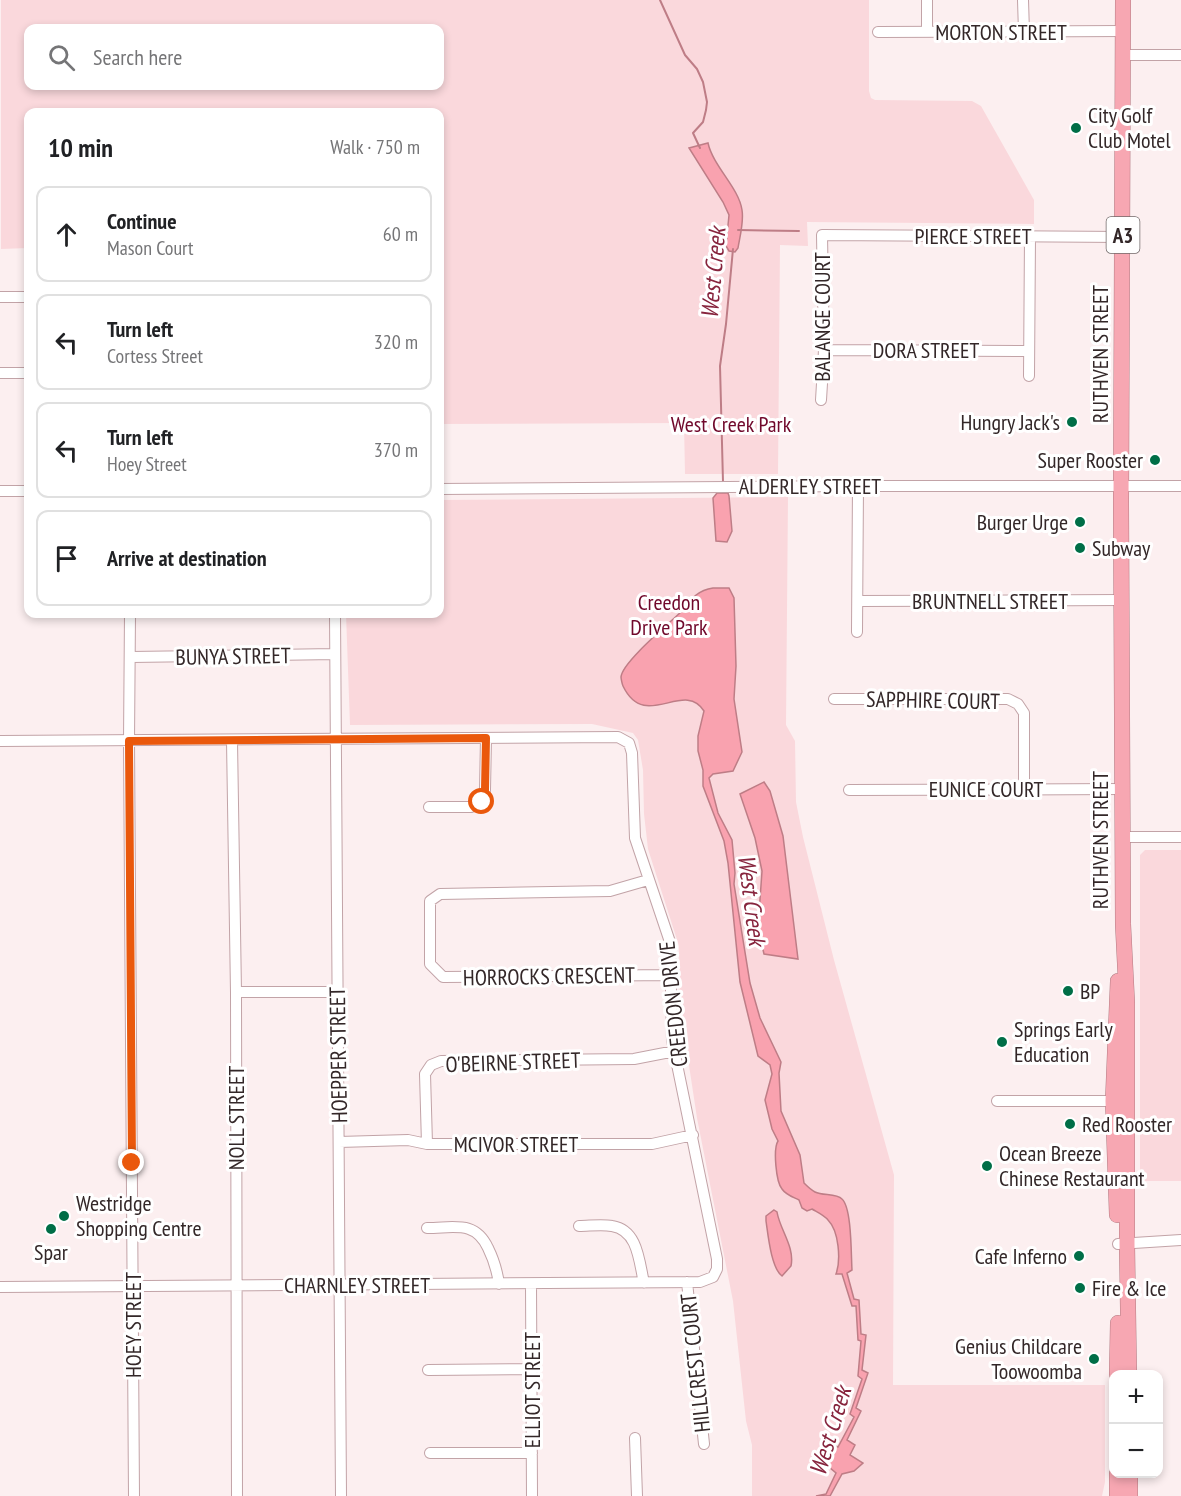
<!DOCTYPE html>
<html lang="en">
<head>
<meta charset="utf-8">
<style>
	body { margin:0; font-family:"PT Sans Narrow",sans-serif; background:#f6f6f6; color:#202124 }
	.controls { position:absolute; right:18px; bottom:18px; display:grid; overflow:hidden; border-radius:12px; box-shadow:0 3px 9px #0003 }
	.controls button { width:54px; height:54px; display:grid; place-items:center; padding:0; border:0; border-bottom:2px solid #e0e0e0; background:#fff; color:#202124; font:30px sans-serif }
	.stop { position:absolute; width:18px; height:18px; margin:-14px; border:4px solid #ea580c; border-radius:50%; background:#fff }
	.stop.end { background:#ea580c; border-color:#fff; box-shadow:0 2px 6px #0008 }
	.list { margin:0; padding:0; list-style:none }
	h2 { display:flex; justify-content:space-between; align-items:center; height:78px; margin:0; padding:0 24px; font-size:26px }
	h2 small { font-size:20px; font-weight:400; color:#757577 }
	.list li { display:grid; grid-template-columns:39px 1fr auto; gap:18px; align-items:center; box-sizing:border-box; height:96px; margin:0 12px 12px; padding:0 12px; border:2px solid #e0e0e0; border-radius:12px }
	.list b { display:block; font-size:22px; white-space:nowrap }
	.list p { margin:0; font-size:20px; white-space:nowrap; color:#757577 }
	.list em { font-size:20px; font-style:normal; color:#757577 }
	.icon { flex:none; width:33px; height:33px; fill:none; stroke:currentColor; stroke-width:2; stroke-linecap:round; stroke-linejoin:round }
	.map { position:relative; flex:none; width:1181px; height:1496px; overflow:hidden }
	.search { position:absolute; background:#fff; box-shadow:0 3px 9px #0003; left:24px; top:24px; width:420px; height:66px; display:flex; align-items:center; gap:15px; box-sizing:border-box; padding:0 21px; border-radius:12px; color:#757577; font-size:22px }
	.panel { position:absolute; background:#fff; box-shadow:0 3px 9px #0003; left:24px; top:108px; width:420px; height:510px; border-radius:12px }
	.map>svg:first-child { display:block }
	.green { fill:#fad8dc; fill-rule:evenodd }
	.water { fill:#f9a2af; stroke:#be7d86; stroke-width:1.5 }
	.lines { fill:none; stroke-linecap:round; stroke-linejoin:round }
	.stream { stroke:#be7d86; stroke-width:2 }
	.minor-casing { stroke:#c2a3a7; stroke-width:12 }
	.highway-casing { stroke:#b27a82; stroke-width:16 }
	.minor { stroke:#fff; stroke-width:10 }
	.highway { stroke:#f7a7b2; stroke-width:15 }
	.route { stroke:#ea580c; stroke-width:8 }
	.poi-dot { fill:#006e47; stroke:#fff; stroke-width:2 }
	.labels { text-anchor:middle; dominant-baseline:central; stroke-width:6; stroke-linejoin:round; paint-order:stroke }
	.shield { fill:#fff; stroke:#706868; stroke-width:1.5 }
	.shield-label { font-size:21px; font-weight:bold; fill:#332728 }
	.street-label { font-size:22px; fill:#332728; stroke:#fff }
	.poi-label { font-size:22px; fill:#332728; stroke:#fff; text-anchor:start }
	.park-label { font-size:22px; fill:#70082b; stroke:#fff }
	.water-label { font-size:24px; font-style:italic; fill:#87243d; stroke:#fff }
</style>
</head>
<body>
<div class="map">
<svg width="1181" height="1496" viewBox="0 0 1181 1496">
	<rect width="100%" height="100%" fill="#fceff0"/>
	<!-- green -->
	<path class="green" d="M 1,0 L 869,0 L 869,91 L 871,98 L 875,100 L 972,101 L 981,106 L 1034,200 L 1034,224 L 807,222 L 808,246 L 780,245 L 778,474 L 685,474 L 684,423 L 440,424 L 440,112 L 28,112 L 28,248 L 1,249 ZM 28,28 L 440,28 L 440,86 L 28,86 Z
		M 788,497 L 786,725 L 795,741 L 796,802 L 803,837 L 834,960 L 894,1175 L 893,1385 L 1105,1385 L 1105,1482 L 1102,1496 L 752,1496 L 752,1445 L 746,1421 L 733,1301 L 697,1118 L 680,1006 L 679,946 L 648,849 L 644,814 L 643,770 L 638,740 L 633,733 L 592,724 L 350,725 L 346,614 L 440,614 L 440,500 Z
		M 1145,850 L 1181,850 L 1181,1181 L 1140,1181 L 1140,855 Z"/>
	<!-- water -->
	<path class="water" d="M 708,143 C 713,166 739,188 742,210 C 744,222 740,236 738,248 L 735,252 L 729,251 L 726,246 L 729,215 L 723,202 L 689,148 Z
		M 717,493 L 728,493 L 729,496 L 732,531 L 727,542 L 716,541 L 713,498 Z
		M 713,588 L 729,588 L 734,598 L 736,666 L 734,699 L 742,752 L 733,771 L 713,774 L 709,778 L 718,813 L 732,840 L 735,873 L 734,884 L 750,983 L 760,1018 L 781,1062 L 779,1073 L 781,1111 L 800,1155 L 804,1183 C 807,1186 811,1190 815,1192 C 823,1196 836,1193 842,1199 C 852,1208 851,1256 852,1270 L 847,1273 L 854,1299 L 859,1300 L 861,1334 L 866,1335 L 862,1370 L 868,1373 L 856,1408 L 861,1411 L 847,1440 L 855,1445 L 850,1455 L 863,1463 L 854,1471 L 842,1474 L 830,1496 L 816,1496 L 826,1494 L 836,1473 L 823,1462 L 821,1451 L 824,1441 L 838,1447 L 854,1417 L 850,1414 L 862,1379 L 858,1376 L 861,1341 L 858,1340 L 856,1306 L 852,1306 L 842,1274 L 836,1274 C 841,1260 839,1231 828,1220 C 824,1215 817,1212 812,1209 L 807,1211 L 802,1208 L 799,1200 C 793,1197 786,1195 782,1189 C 776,1182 773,1149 778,1141 L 772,1129 L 765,1100 L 772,1074 L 770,1065 L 758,1056 L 740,982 L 728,863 L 724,841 L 703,786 L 703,770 L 698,751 L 698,736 L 704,711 C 684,679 645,732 623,686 C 622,684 621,678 621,677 C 622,662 671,622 683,610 C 691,598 699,590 713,588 Z
		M 764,782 L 770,791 L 783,836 L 798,959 L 764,954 L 758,928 L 762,871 L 755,838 L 740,794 Z
		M 774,1210 L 777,1212 C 780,1230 795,1247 791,1266 L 782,1276 C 771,1268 768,1234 766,1221 L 766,1216 Z"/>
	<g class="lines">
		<!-- stream -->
		<path class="stream" d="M 660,0 L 685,55 L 697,69 L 703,82 L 707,102 L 706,110 L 703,122 L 693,133 L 700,148
			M 738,230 L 799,231
			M 723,482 L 720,366 L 726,324 L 733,249"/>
		<defs>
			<path id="minor" d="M 927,0 L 927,32
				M 1023,0 L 1024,32
				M 878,32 L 1123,31
				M 1124,55 L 1181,55
				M 0,297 L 28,297
				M 824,350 L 1029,351
				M 0,373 L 28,373
				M 1029,376 L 1030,237
				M 821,400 L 824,350 L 822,235 L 1123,237
				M 440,489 L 858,486 L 1181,486
				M 0,491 L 28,491
				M 858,601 L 1121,600
				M 130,614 L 129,741 L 134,1496
				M 335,614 L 341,1496
				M 857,632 L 858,486
				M 131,657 L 335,654
				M 834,699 L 1008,699 L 1018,704 L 1024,713 L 1024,789
				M 0,741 L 618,737 L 629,743 L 632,753 L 635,838 L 670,942 L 672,1040 L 717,1259 L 717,1269 L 713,1277 L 700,1282 L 0,1287
				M 232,741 L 236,992 L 237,1496
				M 849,790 L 1123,789
				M 429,807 L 471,807 L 482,802 L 485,790 L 486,738
				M 1123,837 L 1181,837
				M 648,880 L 610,891 L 440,894 L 430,901 L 430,964 L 443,977 L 671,975
				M 236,992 L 337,992
				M 997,1101 L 1120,1101
				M 339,1142 L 408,1140 L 427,1144 L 652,1144 L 693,1135
				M 427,1144 L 425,1074 L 431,1065 L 441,1061 L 634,1059 L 675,1051
				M 579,1226 C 589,1226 602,1224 612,1226 C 638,1230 639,1261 644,1283
				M 427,1228 C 454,1228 475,1220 488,1248 C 494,1260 497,1270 499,1284
				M 1118,1244 L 1181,1240
				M 687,1282 L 704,1444
				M 531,1284 L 532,1496
				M 428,1370 L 532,1369
				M 635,1438 L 637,1496
				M 430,1453 L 532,1453"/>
			<path id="highway" d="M 1123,0 L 1121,503 L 1123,924 L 1127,1003 L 1127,1244 L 1129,1374
				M 1117,1215 L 1113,1101 L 1118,981
				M 1117,1374 L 1118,1323
				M 1117,1496 L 1117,1474
				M 1130,1496 L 1130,1474"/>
		</defs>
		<!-- minor casing -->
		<use href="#minor" class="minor-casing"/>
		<!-- highway casing -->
		<use href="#highway" class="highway-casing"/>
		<!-- minor -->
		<use href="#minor" class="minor"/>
		<!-- highway -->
		<use href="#highway" class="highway"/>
	</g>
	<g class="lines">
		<!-- route -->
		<path class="route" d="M 132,1163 L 129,741 L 486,738 L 485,790 L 482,802"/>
	</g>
	<!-- markers -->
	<g class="poi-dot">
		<circle cx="1076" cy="128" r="6"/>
		<circle cx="1072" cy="422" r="6"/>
		<circle cx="1155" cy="460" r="6"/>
		<circle cx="1080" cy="522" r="6"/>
		<circle cx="1080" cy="548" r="6"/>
		<circle cx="1068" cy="991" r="6"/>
		<circle cx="1002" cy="1042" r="6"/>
		<circle cx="1070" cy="1124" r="6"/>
		<circle cx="987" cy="1166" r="6"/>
		<circle cx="64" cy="1216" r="6"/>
		<circle cx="51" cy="1229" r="6"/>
		<circle cx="1079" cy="1256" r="6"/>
		<circle cx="1080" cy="1288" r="6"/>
		<circle cx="1094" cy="1359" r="6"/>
	</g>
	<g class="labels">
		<!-- shield labels -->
		<rect class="shield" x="1106.5" y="217" width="33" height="36" rx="4.5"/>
		<g class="shield-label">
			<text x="1123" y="235">A3</text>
		</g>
		<!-- street labels -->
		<g class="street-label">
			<text x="1001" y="32">MORTON STREET</text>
			<text x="973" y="236">PIERCE STREET</text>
			<text transform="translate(822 317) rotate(-90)">BALANGE COURT</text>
			<text x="926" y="350">DORA STREET</text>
			<text transform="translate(1100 354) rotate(-90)">RUTHVEN STREET</text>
			<text x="810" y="486">ALDERLEY STREET</text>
			<text x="990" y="601">BRUNTNELL STREET</text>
			<text transform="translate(233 656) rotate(-1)">BUNYA STREET</text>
			<text transform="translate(933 700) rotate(1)">SAPPHIRE COURT</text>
			<text x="986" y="789">EUNICE COURT</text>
			<text transform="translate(1100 840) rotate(-90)">RUTHVEN STREET</text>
			<text transform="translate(549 976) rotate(-1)">HORROCKS CRESCENT</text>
			<text transform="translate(673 1004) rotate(-96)">CREEDON DRIVE</text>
			<text transform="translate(338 1055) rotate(-91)">HOEPPER STREET</text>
			<text transform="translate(513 1062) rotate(-2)">O'BEIRNE STREET</text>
			<text transform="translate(236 1118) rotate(-90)">NOLL STREET</text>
			<text x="516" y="1144">MCIVOR STREET</text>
			<text x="357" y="1285">CHARNLEY STREET</text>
			<text transform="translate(133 1325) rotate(-90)">HOEY STREET</text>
			<text transform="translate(695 1363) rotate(-96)">HILLCREST COURT</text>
			<text transform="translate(532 1390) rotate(-90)">ELLIOT STREET</text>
		</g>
		<!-- poi labels -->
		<g class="poi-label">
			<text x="1088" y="115">City Golf<tspan x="1088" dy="25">Club Motel</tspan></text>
			<text x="1060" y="422" text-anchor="end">Hungry Jack's</text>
			<text x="1143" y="460" text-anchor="end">Super Rooster</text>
			<text x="1068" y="522" text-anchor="end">Burger Urge</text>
			<text x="1092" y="548">Subway</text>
			<text x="1080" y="991">BP</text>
			<text x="1014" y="1029">Springs Early<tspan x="1014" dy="25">Education</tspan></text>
			<text x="1082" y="1124">Red Rooster</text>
			<text x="999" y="1153">Ocean Breeze<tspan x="999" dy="25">Chinese Restaurant</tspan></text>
			<text x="76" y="1203">Westridge<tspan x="76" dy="25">Shopping Centre</tspan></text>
			<text x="51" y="1252" text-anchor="middle">Spar</text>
			<text x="1067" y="1256" text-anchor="end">Cafe Inferno</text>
			<text x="1092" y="1288">Fire &amp; Ice</text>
			<text x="1082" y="1346" text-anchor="end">Genius Childcare<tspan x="1082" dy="25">Toowoomba</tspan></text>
		</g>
		<!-- park labels -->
		<g class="park-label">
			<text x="731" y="424">West Creek Park</text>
			<text x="669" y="602">Creedon<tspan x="669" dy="25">Drive Park</tspan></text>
		</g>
		<!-- water labels -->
		<g class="water-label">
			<text transform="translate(713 273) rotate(-85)">West Creek</text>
			<text transform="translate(752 900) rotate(83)">West Creek</text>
			<text transform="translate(830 1431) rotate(-73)">West Creek</text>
		</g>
	</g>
</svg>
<div class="controls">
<button>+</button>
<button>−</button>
</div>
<div class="stop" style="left:482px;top:802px"></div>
<div class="stop end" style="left:132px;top:1163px"></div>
<div class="search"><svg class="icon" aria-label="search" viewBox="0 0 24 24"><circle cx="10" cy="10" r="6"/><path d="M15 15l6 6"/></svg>Search here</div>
<section class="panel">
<h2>10 min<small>Walk · 750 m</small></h2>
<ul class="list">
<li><svg class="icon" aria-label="ahead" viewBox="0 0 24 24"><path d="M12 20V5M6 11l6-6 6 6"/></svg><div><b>Continue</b><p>Mason Court</p></div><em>60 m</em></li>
<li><svg class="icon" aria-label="left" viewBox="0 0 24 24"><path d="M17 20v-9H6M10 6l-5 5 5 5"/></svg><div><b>Turn left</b><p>Cortess Street</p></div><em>320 m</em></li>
<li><svg class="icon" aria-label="left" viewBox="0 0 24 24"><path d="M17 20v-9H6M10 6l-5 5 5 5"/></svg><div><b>Turn left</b><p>Hoey Street</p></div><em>370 m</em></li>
<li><svg class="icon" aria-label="arrive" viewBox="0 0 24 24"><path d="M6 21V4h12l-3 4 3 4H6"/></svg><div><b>Arrive at destination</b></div></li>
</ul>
</section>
</div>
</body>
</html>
